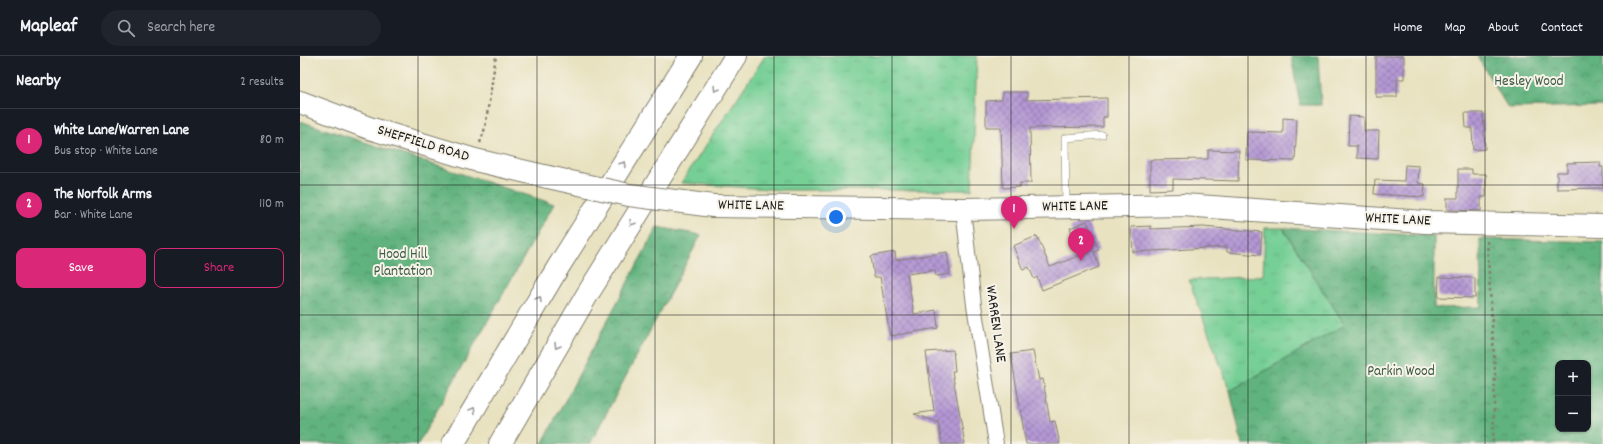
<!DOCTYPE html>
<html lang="en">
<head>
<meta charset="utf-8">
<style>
	body { margin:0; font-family:Dekko,sans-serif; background:#20242c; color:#f1f3f6 }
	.controls { position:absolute; right:12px; bottom:12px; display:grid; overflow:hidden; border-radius:8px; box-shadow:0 1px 3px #0004 }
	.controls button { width:36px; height:36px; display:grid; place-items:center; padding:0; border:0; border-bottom:1px solid #363941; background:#171b24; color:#f1f3f6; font:20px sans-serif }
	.you { position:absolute; left:536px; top:161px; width:14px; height:14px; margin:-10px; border:3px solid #fff; border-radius:50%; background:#1a73e8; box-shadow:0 0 0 6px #1a73e833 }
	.badge { display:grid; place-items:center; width:26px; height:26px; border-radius:50%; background:#db2777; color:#fff; font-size:13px; font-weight:700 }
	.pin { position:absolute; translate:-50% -33px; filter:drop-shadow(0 1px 2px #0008) }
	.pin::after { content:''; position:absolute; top:21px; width:14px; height:12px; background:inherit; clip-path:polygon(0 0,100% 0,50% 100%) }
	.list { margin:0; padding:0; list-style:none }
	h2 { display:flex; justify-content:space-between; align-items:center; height:52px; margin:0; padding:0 16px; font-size:17px }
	h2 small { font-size:13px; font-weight:400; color:#9ea1a6 }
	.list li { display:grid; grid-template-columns:26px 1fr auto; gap:12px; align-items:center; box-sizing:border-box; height:64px; padding:0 16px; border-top:1px solid #363941 }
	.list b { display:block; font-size:15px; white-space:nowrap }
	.list p { margin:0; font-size:13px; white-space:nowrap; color:#9ea1a6 }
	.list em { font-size:13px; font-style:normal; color:#9ea1a6 }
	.actions { display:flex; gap:8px; padding:12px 16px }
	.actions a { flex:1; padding:9px 0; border:1px solid #db2777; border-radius:8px; text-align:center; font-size:14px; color:#db2777 }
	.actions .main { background:#db2777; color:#fff }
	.icon { flex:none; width:22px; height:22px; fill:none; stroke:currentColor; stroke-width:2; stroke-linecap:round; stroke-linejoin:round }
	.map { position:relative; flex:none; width:1303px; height:388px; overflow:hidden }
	header { display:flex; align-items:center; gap:24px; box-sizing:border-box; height:56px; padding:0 20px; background:#171b24; border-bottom:1px solid #363941 }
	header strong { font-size:19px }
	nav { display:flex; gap:22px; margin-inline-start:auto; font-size:14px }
	.search { width:280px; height:36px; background:#20242c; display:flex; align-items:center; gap:10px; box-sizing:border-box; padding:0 14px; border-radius:22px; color:#9ea1a6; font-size:15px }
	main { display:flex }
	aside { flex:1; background:#171b24 }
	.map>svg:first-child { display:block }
	.grass { fill:url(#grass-tufts); stroke:#497658 }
	.forest { fill:url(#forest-crowns); stroke:#3e674d; fill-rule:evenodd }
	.building { fill:url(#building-cross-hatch) }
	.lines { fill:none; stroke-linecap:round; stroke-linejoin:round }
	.service-casing { stroke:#827f6e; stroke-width:8 }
	.minor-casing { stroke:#827f6e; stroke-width:16 }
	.primary-casing { stroke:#827f6e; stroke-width:24 }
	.motorway-casing { stroke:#827f6e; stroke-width:24 }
	.path { stroke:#827f6e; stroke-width:2.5; stroke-dasharray:3 3; stroke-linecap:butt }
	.service { stroke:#fff; stroke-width:7 }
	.minor { stroke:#fff; stroke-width:14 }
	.primary { stroke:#fff; stroke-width:22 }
	.motorway { stroke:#fff; stroke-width:22 }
	.primary-bridge-casing { stroke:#827f6e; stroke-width:24; stroke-linecap:butt }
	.primary-bridge { stroke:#fff; stroke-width:22 }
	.oneway { stroke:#999 }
	.grid { fill:none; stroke:#1c1c1c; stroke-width:1; stroke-opacity:0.55 }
	.labels { text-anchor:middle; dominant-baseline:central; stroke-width:4; stroke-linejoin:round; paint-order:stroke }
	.park-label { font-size:15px; fill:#3c5b46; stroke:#f7f3e8 }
	.street-label { font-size:15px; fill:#1c1c1c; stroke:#f7f3e8 }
</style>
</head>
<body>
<header>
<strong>Mapleaf</strong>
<div class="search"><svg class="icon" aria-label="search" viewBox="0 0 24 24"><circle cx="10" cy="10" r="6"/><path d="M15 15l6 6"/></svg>Search here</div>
<nav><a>Home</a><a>Map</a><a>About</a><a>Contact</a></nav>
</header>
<main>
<aside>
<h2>Nearby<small>2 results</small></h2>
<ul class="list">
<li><span class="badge">1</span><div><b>White Lane/Warren Lane</b><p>Bus stop · White Lane</p></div><em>80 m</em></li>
<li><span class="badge">2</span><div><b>The Norfolk Arms</b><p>Bar · White Lane</p></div><em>110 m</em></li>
</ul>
<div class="actions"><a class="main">Save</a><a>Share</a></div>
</aside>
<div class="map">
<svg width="1303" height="388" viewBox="0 0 1303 388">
	<defs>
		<pattern id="grass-tufts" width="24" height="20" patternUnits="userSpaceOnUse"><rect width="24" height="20" fill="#76cf95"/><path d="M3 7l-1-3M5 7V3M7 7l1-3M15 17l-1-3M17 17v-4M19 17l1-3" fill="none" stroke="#66b180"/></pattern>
		<pattern id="forest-crowns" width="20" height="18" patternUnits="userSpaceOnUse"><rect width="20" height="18" fill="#60b27e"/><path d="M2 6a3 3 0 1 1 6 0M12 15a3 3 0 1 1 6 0" fill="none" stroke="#4e9066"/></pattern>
		<pattern id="building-cross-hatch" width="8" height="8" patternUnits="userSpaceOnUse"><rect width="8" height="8" fill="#b497d4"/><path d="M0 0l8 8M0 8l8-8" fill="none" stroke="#927aab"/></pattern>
	</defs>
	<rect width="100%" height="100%" fill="#f7f3e8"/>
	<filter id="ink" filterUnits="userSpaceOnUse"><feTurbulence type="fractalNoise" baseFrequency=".025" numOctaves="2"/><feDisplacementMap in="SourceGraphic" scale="8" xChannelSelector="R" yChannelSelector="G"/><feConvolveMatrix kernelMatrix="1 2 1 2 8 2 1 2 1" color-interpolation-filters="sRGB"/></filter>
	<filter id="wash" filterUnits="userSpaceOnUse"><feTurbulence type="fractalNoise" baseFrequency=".012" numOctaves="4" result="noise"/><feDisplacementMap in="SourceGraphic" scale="16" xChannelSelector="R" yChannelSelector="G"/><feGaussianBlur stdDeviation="0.9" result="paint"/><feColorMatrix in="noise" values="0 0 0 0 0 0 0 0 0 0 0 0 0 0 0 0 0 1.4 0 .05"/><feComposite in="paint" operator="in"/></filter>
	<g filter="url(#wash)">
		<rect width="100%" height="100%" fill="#e8e2c0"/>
		<!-- grass -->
		<path class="grass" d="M 465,0 L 677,0 L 672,134 L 483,134 L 381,127 Z
			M 965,172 L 983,172 L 1045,269 L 930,335 L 889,224 L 963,220 Z"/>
		<!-- forest -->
		<path class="forest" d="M 991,0 L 1018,0 L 1021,49 L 1000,49 Z
			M 1177,0 L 1303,0 L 1303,50 L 1208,52 Z
			M 0,65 L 254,148 L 118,388 L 0,388 Z
			M 357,171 L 401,179 L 290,388 L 242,388 Z
			M 983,172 L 1134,180 L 1134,252 L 1181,251 L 1180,183 L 1303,186 L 1303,388 L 942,388 L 930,335 L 1045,269 ZM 1258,307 L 1288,307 L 1288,373 L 1258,373 Z"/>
		<g id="blocks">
			<!-- building -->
			<path class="building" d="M 1076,0 L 1104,0 L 1104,23 L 1097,23 L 1097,41 L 1076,41 Z
				M 702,36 L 727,36 L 727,44 L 807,42 L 807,61 L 803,61 L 803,71 L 730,72 L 731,127 L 720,127 L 720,131 L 703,132 L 701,71 L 686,71 L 686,45 L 702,44 Z
				M 1165,57 L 1183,57 L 1185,93 L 1173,94 L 1172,72 L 1166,72 Z
				M 1049,60 L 1064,61 L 1064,75 L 1079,75 L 1078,103 L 1057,102 L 1057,90 L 1048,90 Z
				M 983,62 L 997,63 L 995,105 L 946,104 L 947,76 L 983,77 Z
				M 908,94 L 939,95 L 938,125 L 873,123 L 873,133 L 850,134 L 850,104 L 908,103 Z
				M 1300,106 L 1300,111 L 1303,111 L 1303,132 L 1257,133 L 1257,116 L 1267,116 L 1267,107 Z
				M 1105,109 L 1119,110 L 1118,127 L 1125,128 L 1124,141 L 1074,138 L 1075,124 L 1104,125 Z
				M 1158,113 L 1172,113 L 1172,118 L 1186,118 L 1186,141 L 1181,141 L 1181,155 L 1147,154 L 1147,142 L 1158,142 Z
				M 787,165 L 799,194 L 794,196 L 799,211 L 742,234 L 737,221 L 734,223 L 729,211 L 723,214 L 713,190 L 737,180 L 750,211 L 781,199 L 770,172 Z
				M 851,170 L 851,173 L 903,171 L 962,176 L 960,199 L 927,196 L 927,191 L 833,196 L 831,171 Z
				M 595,196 L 596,204 L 647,196 L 650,218 L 636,220 L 635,214 L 607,218 L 614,258 L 636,254 L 638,272 L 590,280 L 580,221 L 574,221 L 571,200 Z
				M 1139,221 L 1175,222 L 1175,242 L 1138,241 Z
				M 653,294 L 655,315 L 652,315 L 665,388 L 642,388 L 638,366 L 614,358 L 634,355 L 626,296 Z
				M 733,295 L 739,324 L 743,323 L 750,366 L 755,365 L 760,388 L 726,388 L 711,298 Z"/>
		</g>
	</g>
	<g filter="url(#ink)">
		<use href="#blocks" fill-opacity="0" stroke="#827f6e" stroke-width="1"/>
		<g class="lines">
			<defs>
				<path id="service" d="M 766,149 L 765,82 L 802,79"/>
				<path id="minor" d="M 663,153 L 674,249 L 696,388"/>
				<path id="primary" d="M 0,46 L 69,72 L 175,104 L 248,121
					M 413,150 L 663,153 L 883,149 L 1125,166 L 1303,170"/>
				<path id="motorway" d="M 153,388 L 257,213 L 391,0
					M 200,388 L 287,239 L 436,0"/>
			</defs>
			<!-- service casing -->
			<use href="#service" class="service-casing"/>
			<!-- minor casing -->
			<use href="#minor" class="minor-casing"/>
			<!-- primary casing -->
			<use href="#primary" class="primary-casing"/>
			<!-- motorway casing -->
			<use href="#motorway" class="motorway-casing"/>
			<!-- path -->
			<path class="path" d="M 180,87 L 185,72 L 196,0
				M 1187,185 L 1195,317 L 1193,388"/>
			<!-- service -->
			<use href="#service" class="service"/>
			<!-- minor -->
			<use href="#minor" class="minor"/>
			<!-- primary -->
			<use href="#primary" class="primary"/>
			<!-- motorway -->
			<use href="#motorway" class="motorway"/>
			<defs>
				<path id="primary-bridge" d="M 248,121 L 329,139 L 413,150"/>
			</defs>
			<!-- primary-bridge casing -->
			<use href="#primary-bridge" class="primary-bridge-casing"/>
			<!-- primary-bridge -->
			<use href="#primary-bridge" class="primary-bridge"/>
		</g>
		<!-- one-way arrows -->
		<defs><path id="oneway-chevron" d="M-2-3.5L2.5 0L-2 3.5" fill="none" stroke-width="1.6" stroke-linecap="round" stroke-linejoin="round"/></defs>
		<g class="oneway">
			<use href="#oneway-chevron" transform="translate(416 33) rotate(122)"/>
			<use href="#oneway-chevron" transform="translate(323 108) rotate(-58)"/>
			<use href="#oneway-chevron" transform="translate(332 167) rotate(122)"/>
			<use href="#oneway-chevron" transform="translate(239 243) rotate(-59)"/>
			<use href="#oneway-chevron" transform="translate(257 290) rotate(120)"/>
			<use href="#oneway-chevron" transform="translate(173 354) rotate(-59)"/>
		</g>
	</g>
	<!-- grid -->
	<path class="grid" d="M 118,0 L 118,388M 237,0 L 237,388M 355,0 L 355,388M 474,0 L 474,388M 592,0 L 592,388M 711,0 L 711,388M 829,0 L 829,388M 948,0 L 948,388M 1066,0 L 1066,388M 1185,0 L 1185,388M 0,129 L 1303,129M 0,259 L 1303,259"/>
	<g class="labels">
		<!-- park labels -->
		<g class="park-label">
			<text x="1229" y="26">Hesley Wood</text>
			<text x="103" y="199">Hood Hill<tspan x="103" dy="17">Plantation</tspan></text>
			<text x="1101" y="316">Parkin Wood</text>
		</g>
		<!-- street labels -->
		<g class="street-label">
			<text transform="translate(123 88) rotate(17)">SHEFFIELD ROAD</text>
			<text transform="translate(451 150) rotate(1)">WHITE LANE</text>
			<text transform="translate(775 151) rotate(-1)">WHITE LANE</text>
			<text transform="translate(1098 164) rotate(3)">WHITE LANE</text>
			<text transform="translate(695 268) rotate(82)">WARREN LANE</text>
		</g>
	</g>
</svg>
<div class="controls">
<button>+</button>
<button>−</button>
</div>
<div class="you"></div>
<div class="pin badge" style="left:714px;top:173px">1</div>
<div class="pin badge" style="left:781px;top:205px">2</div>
</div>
</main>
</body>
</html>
